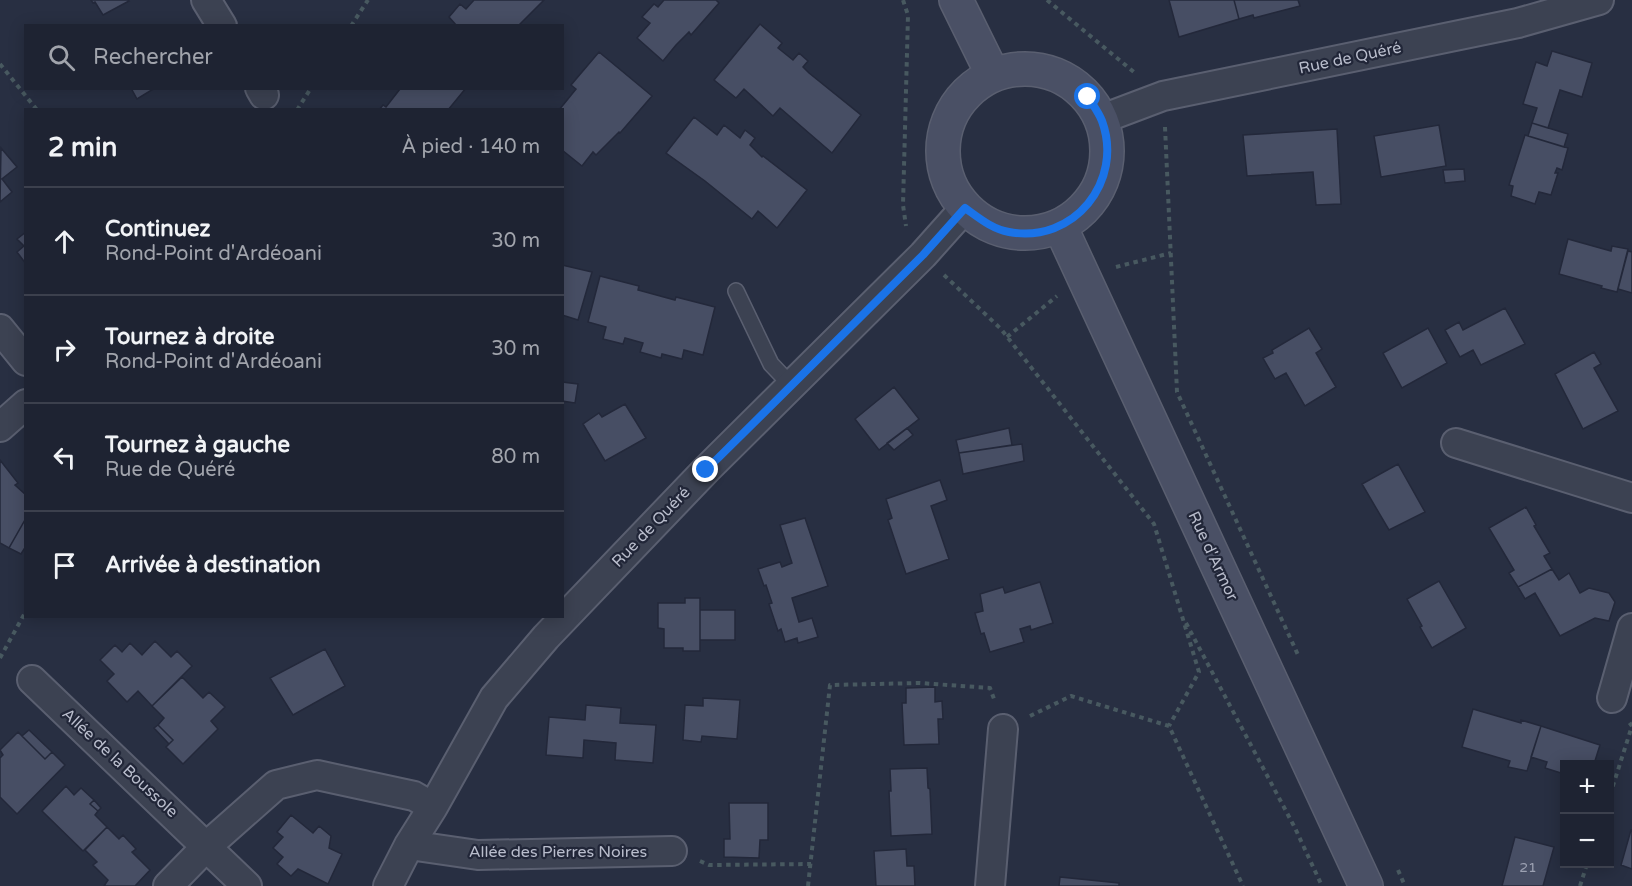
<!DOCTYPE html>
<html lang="fr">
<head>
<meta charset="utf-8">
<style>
	body { margin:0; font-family:"Varela Round",sans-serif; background:#262b3a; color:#f1f3f6 }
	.controls { position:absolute; right:18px; bottom:18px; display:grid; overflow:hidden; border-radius:0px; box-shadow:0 3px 15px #0003 }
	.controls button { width:54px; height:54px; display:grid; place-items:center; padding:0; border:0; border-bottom:2px solid #3c404d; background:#1e2332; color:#f1f3f6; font:30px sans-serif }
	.stop { position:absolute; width:18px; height:18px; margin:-14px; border:4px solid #1a73e8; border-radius:50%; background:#fff }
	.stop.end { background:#1a73e8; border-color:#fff; box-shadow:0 2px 6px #0008 }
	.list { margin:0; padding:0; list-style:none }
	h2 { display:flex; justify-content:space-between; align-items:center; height:78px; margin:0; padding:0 24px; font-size:26px }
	h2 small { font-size:20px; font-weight:400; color:#a1a4ac }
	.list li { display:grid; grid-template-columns:39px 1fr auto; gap:18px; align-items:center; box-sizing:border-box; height:108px; padding:0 24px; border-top:2px solid #3c404d }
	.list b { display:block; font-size:22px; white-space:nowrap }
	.list p { margin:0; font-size:20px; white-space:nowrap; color:#a1a4ac }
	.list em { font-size:20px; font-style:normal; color:#a1a4ac }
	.icon { flex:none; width:33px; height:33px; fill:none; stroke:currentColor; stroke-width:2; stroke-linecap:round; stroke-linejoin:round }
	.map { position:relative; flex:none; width:1632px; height:886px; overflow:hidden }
	.search { position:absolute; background:#1e2332; box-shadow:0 3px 15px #0003; left:24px; top:24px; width:540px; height:66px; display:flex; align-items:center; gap:15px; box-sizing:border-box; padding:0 21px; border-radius:0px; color:#a1a4ac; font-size:22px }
	.panel { position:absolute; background:#1e2332; box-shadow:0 3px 15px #0003; left:24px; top:108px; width:540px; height:510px; border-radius:0px }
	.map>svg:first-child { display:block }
	.building { fill:#474e64; stroke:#23283a; stroke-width:1.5 }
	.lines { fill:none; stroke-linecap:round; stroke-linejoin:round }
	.service-casing { stroke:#5a5f70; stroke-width:18 }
	.minor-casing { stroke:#5a5f70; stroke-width:32 }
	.secondary-casing { stroke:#5a5f70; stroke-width:36 }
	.path { stroke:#485960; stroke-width:4; stroke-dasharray:4.5 4.5; stroke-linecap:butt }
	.service { stroke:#3c4252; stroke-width:15 }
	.minor { stroke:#3c4252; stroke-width:28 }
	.secondary { stroke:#4a5065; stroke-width:33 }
	.route { stroke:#1a73e8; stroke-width:8 }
	.labels { text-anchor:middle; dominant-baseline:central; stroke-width:4.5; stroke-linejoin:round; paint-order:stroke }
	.number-label { font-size:14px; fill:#9ca1b2 }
	.street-label { font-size:16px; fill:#b9bdcc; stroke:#212638 }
</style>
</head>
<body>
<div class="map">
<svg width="1632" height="886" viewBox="0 0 1632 886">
	<rect width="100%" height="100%" fill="#282f42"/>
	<!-- building -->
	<path class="building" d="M 91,0 L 128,0 L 129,1 L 103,15 L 95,2 L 93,3 Z
		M 474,0 L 544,0 L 518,26 L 457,26 L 449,17 L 460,4 L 466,9 Z
		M 664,0 L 716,0 L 719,3 L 691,35 L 689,32 L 676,45 L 663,61 L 637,38 L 650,23 L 642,17 L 654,4 L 658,7 Z
		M 1169,0 L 1234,0 L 1239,19 L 1179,37 Z
		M 1234,0 L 1298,0 L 1300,6 L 1254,18 L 1253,15 L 1239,19 Z
		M 760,24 L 782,43 L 778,48 L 793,60 L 799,53 L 808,61 L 803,67 L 809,73 L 861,115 L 832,153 L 780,108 L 773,116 L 744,89 L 736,98 L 714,80 Z
		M 1552,51 L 1592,63 L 1582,97 L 1560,90 L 1548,128 L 1532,123 L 1537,108 L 1523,104 L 1536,62 L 1547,66 Z
		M 599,52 L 652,96 L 620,133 L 619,132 L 596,155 L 593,152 L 582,166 L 562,150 L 562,110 L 559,110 L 576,89 L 571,85 Z
		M 131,88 L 155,88 L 137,99 Z
		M 399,88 L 466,88 L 448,110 L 379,110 L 383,105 L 386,107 L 400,89 Z
		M 694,117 L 717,135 L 724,125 L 740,138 L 745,130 L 755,138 L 750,145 L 762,157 L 763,156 L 807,190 L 777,228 L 758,211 L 752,219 L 705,181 L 666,153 Z
		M 1532,123 L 1568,134 L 1564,147 L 1528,136 Z
		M 1439,125 L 1446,166 L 1381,177 L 1374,136 Z
		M 1337,129 L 1341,204 L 1316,205 L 1313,172 L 1247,176 L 1243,135 Z
		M 1525,135 L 1568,148 L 1562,170 L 1557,168 L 1555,173 L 1558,173 L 1551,195 L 1539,192 L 1535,204 L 1511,196 L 1513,186 L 1509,185 Z
		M 1,148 L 17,167 L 2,179 L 12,192 L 0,202 Z
		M 1464,169 L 1465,181 L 1445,183 L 1443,170 Z
		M 26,232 L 26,264 L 17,252 L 24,246 L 17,239 Z
		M 1568,239 L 1611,251 L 1612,246 L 1628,249 L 1617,292 L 1601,288 L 1602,286 L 1559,274 Z
		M 1628,251 L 1632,252 L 1632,293 L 1618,289 Z
		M 562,265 L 592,272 L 578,320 L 562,315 Z
		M 600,276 L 639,286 L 638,290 L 675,300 L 676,297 L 715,307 L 703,355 L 684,350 L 682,359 L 662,354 L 661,358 L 640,352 L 643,343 L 625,338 L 623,344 L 603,339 L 606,327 L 588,322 Z
		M 1505,308 L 1525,344 L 1481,365 L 1473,350 L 1460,357 L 1445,330 L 1459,322 L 1463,330 Z
		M 1309,328 L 1322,349 L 1316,353 L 1336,387 L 1305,406 L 1286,373 L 1275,379 L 1263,358 L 1273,353 L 1272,350 Z
		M 1428,328 L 1447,363 L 1402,388 L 1383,353 Z
		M 1594,352 L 1601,364 L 1594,368 L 1618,411 L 1583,429 L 1555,374 Z
		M 562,382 L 578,384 L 575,403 L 562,401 Z
		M 894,387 L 919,419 L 879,450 L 855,419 Z
		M 625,404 L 646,438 L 605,461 L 583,424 L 599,413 L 602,417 Z
		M 907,428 L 913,435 L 894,450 L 887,443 Z
		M 1009,428 L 1012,445 L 959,453 L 956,440 Z
		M 1022,444 L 1024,461 L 963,474 L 959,453 Z
		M 0,460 L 18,483 L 15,485 L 26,495 L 26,518 L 9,548 L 0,543 Z
		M 1398,464 L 1425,512 L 1389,530 L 1362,484 Z
		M 940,480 L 947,500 L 931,506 L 949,559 L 906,574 L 888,520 L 892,518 L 886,499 Z
		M 1526,507 L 1536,525 L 1534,526 L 1550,553 L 1544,556 L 1552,569 L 1518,587 L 1509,573 L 1514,570 L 1489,528 Z
		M 26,518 L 26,546 L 21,554 L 9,548 Z
		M 805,518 L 828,586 L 792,598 L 799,622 L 812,618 L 818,637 L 798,643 L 797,638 L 785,642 L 781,629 L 778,631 L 769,604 L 772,603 L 766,585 L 764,586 L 758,569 L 780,562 L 782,567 L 792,563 L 780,525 Z
		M 1552,569 L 1559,580 L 1569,573 L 1580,593 L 1589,588 L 1609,593 L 1615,602 L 1609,621 L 1595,618 L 1560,636 L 1535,593 L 1525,599 L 1518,587 Z
		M 1439,581 L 1466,628 L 1432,648 L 1420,627 L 1422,626 L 1407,599 Z
		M 1040,582 L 1053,623 L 1031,630 L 1030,626 L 1020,629 L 1024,642 L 990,652 L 984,633 L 981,634 L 975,613 L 983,611 L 980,594 L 1003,587 L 1005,593 Z
		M 685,598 L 700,598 L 700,651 L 683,651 L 683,648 L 664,648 L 664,629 L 658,628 L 658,603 L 685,603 Z
		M 700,610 L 735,610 L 735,640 L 700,640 Z
		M 155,641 L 171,657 L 177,651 L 192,666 L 152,706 L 138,691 L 127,702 L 107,681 L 114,674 L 100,660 L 115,645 L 122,652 L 130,643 L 142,655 Z
		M 325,649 L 345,686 L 293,715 L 270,678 Z
		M 182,677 L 203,698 L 209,692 L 225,707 L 211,721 L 218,729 L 183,764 L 166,747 L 173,740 L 158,725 L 164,718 L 152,706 Z
		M 935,687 L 935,702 L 942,701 L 943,719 L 938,719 L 939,744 L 904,745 L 902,703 L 906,703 L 906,688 Z
		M 703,698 L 740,700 L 737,739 L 702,736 L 701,742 L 683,740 L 685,705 L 703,706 Z
		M 586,705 L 621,708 L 620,723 L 656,725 L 653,763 L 615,760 L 616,743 L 584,740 L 583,758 L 546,755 L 549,717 L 585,720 Z
		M 1473,709 L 1521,723 L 1521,720 L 1541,726 L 1527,771 L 1508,767 L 1510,761 L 1462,747 Z
		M 158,725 L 173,740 L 169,744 L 154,728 Z
		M 1541,726 L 1600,745 L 1594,764 L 1564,764 L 1564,774 L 1545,768 L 1547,762 L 1531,757 Z
		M 29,730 L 52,752 L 45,759 L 22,736 Z
		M 18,732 L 45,759 L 52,752 L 65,765 L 17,814 L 0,797 L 0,758 L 3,755 L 0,750 Z
		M 927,768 L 928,788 L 930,789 L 932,834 L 891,836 L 889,791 L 891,791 L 890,769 Z
		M 66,786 L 74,795 L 81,788 L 94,800 L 90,804 L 98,811 L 95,815 L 107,827 L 83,851 L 42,811 Z
		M 94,800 L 101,808 L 98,811 L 90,804 Z
		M 729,803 L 768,803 L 768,840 L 760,840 L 759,858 L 724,857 L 724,839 L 730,839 Z
		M 291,815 L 313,833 L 319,826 L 331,836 L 329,848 L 342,854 L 328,884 L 298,869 L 291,876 L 277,864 L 283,857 L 273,848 L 283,837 L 277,832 Z
		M 107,827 L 119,839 L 123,835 L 136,849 L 132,852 L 150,870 L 135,886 L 104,886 L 108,880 L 93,865 L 97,862 L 85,850 Z
		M 1631,830 L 1632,830 L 1632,869 L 1621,865 Z
		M 1515,837 L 1554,847 L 1543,886 L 1502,886 Z
		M 906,849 L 907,866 L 914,866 L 915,886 L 876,886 L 874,851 Z
		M 1060,877 L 1119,883 L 1119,886 L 1059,886 Z"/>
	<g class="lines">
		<defs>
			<path id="service" d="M 736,291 L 771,364 L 791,385"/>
			<path id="minor" d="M 206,0 L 222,26
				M 260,88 L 264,95
				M 1102,119 L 1163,96 L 1518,23 L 1599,0
				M 0,329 L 26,361
				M 0,427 L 26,404
				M 1456,443 L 1632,498
				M 32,680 L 247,886
				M 1612,698 L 1632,628
				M 409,845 L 478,855 L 672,851
				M 168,886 L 207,846 L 276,785 L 317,775 L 414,796 L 433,807
				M 388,886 L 409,845 L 433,807 L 494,698 L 546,637 L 706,470 L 923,255 L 965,208
				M 990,886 L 1003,729"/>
			<path id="secondary" d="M 956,0 L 993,75
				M943 151a82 82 0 1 1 164 0a82 82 0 1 1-164 0Z
				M 1060,226 L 1366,886"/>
		</defs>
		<!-- service casing -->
		<use href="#service" class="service-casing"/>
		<!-- minor casing -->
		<use href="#minor" class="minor-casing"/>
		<!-- secondary casing -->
		<use href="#secondary" class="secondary-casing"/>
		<!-- path -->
		<path class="path" d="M 903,0 L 908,15 L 903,205 L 906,226
			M 1047,0 L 1135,73
			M 351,26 L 368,0
			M 0,64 L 37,110
			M 297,110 L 311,88
			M 1165,127 L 1177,392 L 1299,657
			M 1116,267 L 1171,253
			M 944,275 L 1001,329 L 1154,524 L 1199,672 L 1169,726
			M 1007,337 L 1057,296
			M 1186,623 L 1295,828 L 1322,886
			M 0,658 L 26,611
			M 1030,716 L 1071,696 L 1169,726 L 1243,886
			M 1610,795 L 1632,726 L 1629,722
			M 700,861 L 709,865 L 811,864
			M 1398,870 L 1405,886
			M 808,886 L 830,685 L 920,683 L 990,688 L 994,699
			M 1580,886 L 1587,864"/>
		<!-- service -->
		<use href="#service" class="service"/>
		<!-- minor -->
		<use href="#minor" class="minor"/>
		<!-- secondary -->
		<use href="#secondary" class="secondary"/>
	</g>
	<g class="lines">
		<!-- route -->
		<path class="route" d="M 706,470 L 923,255 L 965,208 C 979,218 992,229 1009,232 C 1074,244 1124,181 1102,121 C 1099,113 1093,105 1088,97"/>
	</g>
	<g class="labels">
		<!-- number labels -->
		<g class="number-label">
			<text x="1528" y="867">21</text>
		</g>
		<!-- street labels -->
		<g class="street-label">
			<text transform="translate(1350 58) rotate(-12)">Rue de Quéré</text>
			<text transform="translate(651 527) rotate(-46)">Rue de Quéré</text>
			<text transform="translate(1213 556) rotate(65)">Rue d'Armor</text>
			<text transform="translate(120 763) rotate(43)">Allée de la Boussole</text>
			<text x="558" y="852">Allée des Pierres Noires</text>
		</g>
	</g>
</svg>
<div class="controls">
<button>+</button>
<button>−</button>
</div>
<div class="stop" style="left:1088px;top:97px"></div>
<div class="stop end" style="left:706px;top:470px"></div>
<div class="search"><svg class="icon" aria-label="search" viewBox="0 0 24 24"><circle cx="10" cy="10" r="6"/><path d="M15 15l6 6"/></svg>Rechercher</div>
<section class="panel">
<h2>2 min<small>À pied · 140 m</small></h2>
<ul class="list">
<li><svg class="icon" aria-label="ahead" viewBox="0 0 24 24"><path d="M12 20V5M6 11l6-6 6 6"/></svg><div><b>Continuez</b><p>Rond-Point d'Ardéoani</p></div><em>30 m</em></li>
<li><svg class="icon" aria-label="right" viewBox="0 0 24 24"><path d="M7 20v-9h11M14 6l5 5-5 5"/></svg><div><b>Tournez à droite</b><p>Rond-Point d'Ardéoani</p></div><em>30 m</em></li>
<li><svg class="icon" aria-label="left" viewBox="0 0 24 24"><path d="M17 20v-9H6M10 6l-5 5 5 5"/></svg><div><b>Tournez à gauche</b><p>Rue de Quéré</p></div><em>80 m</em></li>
<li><svg class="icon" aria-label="arrive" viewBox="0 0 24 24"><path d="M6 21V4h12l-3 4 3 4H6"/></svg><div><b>Arrivée à destination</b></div></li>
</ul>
</section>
</div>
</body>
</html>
